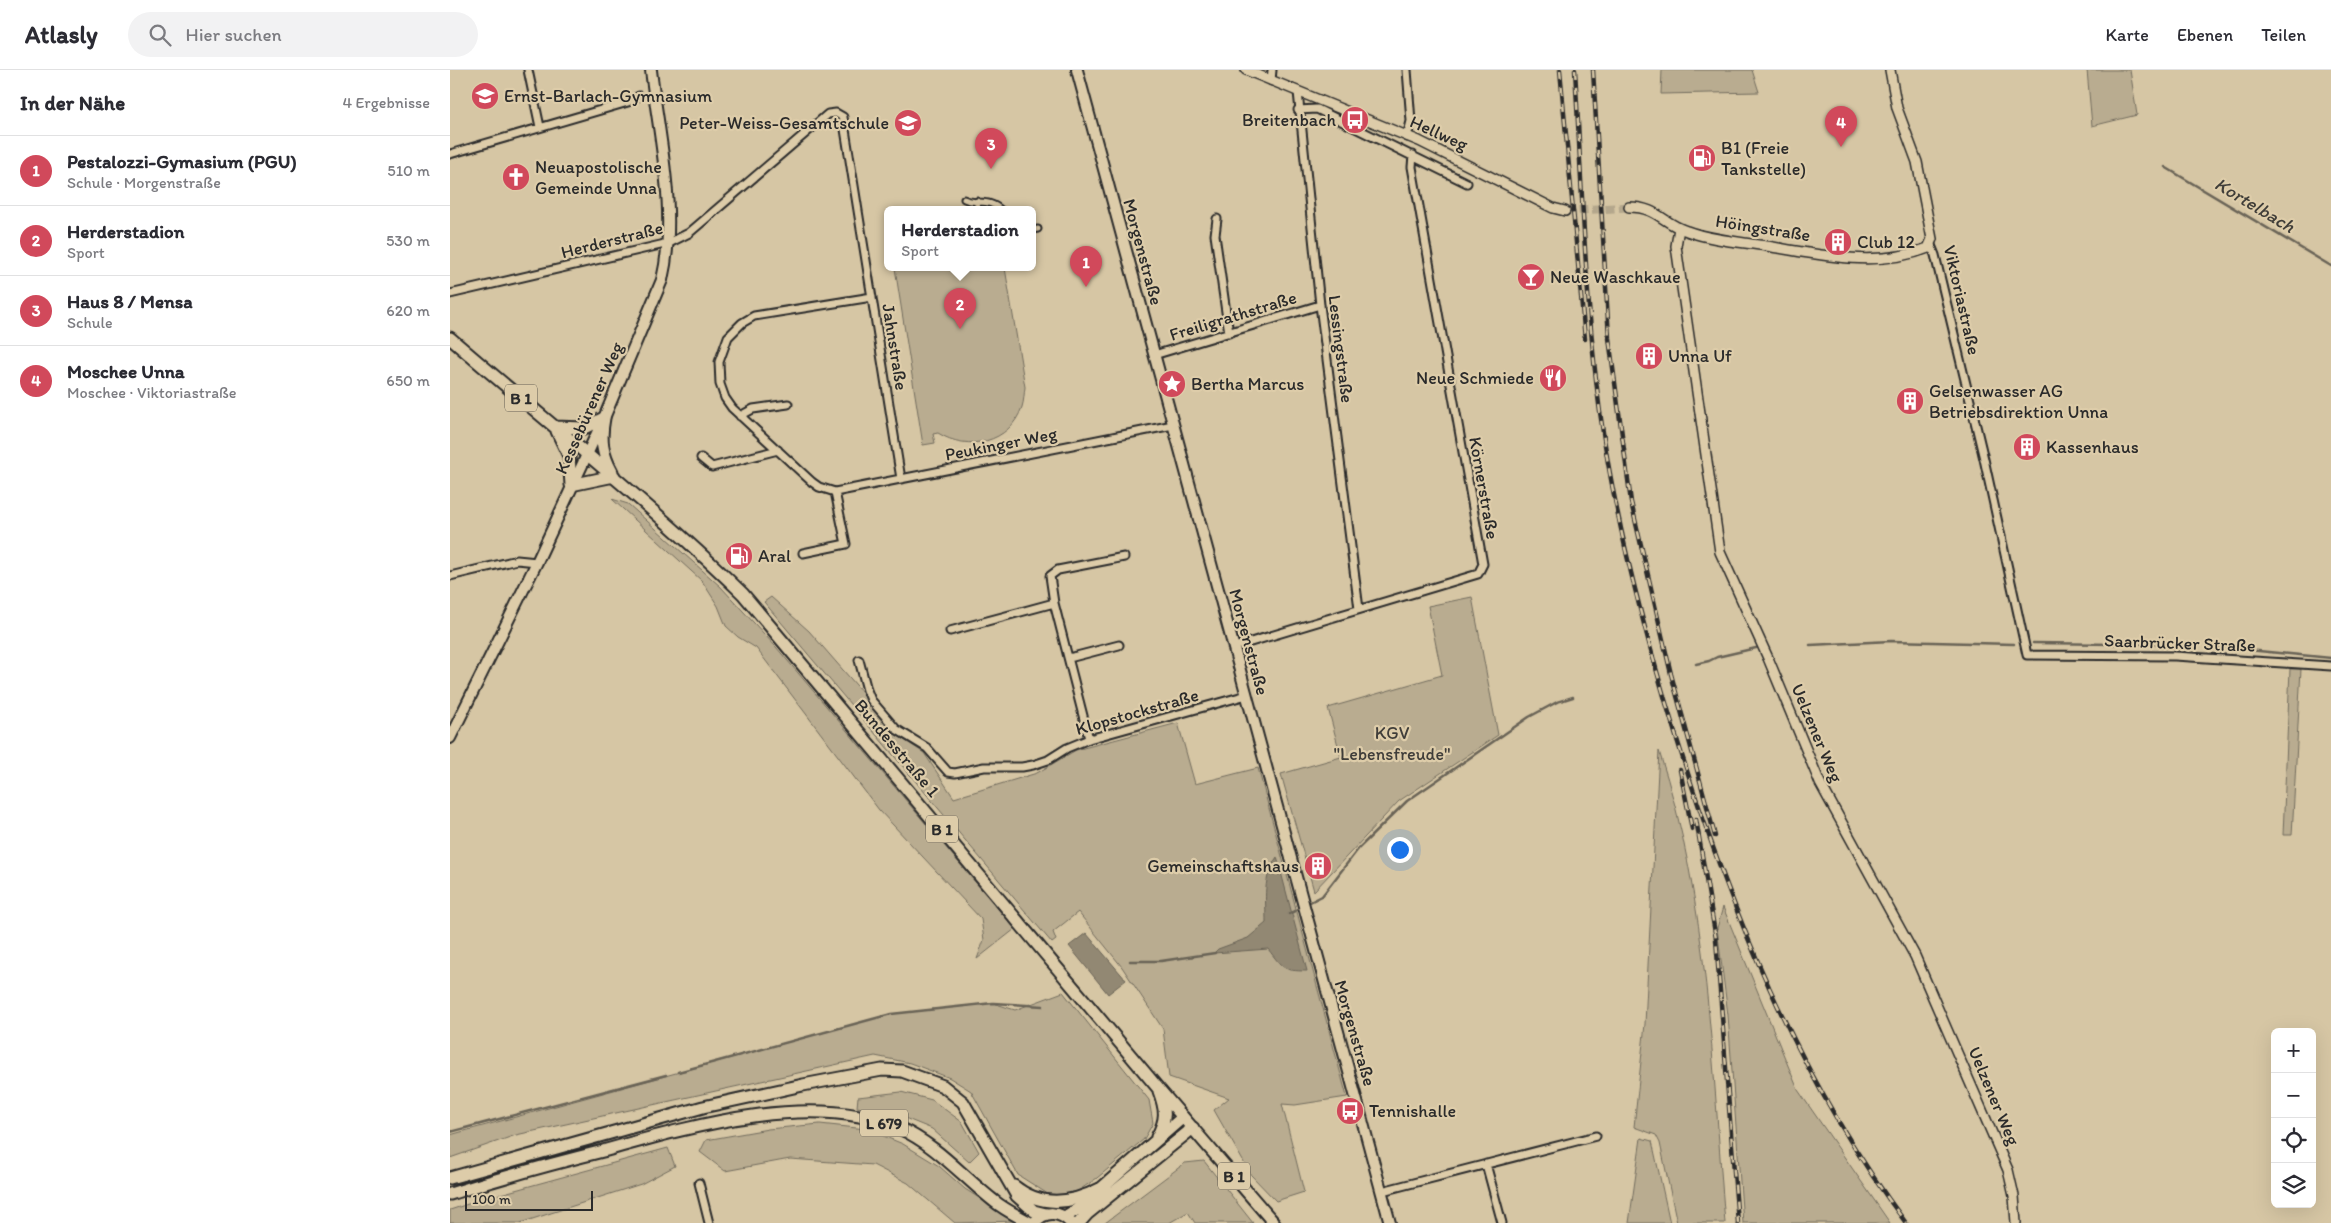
<!DOCTYPE html>
<html lang="de">
<head>
<meta charset="utf-8">
<style>
	body { margin:0; font-family:Itim,sans-serif; background:#f2f2f3; color:#2b2b33 }
	.controls { position:absolute; right:15px; bottom:15px; display:grid; overflow:hidden; border-radius:8px; box-shadow:0 5px 20px #0002 }
	.controls button { width:45px; height:45px; display:grid; place-items:center; padding:0; border:0; border-bottom:1px solid #e1e1e2; background:#fff; color:#2b2b33; font:25px sans-serif }
	.scale { position:absolute; left:15px; bottom:12px; width:128px; box-sizing:border-box; padding-left:5px; border:2px solid #2b2b2b; border-top:0; font-size:14px; line-height:18px; white-space:nowrap; color:#2b2b2b; -webkit-text-stroke:4px #ddcca9; paint-order:stroke }
	.you { position:absolute; left:949px; top:779px; width:18px; height:18px; margin:-12px; border:4px solid #fff; border-radius:50%; background:#1a73e8; box-shadow:0 0 0 8px #1a73e833 }
	.badge { display:grid; place-items:center; width:32px; height:32px; border-radius:50%; background:#d1495b; color:#fff; font-size:16px; font-weight:700 }
	.pin { position:absolute; translate:-50% -41px; filter:drop-shadow(0 1px 2px #0008) }
	.pin::after { content:''; position:absolute; top:26px; width:18px; height:15px; background:inherit; clip-path:polygon(0 0,100% 0,50% 100%) }
	.popup { position:absolute; left:434px; top:136px; width:152px; height:65px; box-sizing:border-box; display:grid; place-content:center; border-radius:8px; background:#fff; filter:drop-shadow(0 1px 4px #0005); font-size:16px; white-space:nowrap; color:#7c7c81 }
	.popup b { font-size:19px; color:#2b2b33 }
	.popup::after { content:''; position:absolute; left:50%; top:100%; margin-left:-10px; border:10px solid transparent; border-top-color:#fff }
	.list { margin:0; padding:0; list-style:none }
	h2 { display:flex; justify-content:space-between; align-items:center; height:65px; margin:0; padding:0 20px; font-size:21px }
	h2 small { font-size:16px; font-weight:400; color:#7c7c81 }
	.list li { display:grid; grid-template-columns:32px 1fr auto; gap:15px; align-items:center; box-sizing:border-box; height:70px; padding:0 20px; border-top:1px solid #e1e1e2 }
	.list b { display:block; font-size:19px; white-space:nowrap }
	.list p { margin:0; font-size:16px; white-space:nowrap; color:#7c7c81 }
	.list em { font-size:16px; font-style:normal; color:#7c7c81 }
	.icon { flex:none; width:28px; height:28px; fill:none; stroke:currentColor; stroke-width:2; stroke-linecap:round; stroke-linejoin:round }
	.map { position:relative; flex:none; width:1881px; height:1153px; overflow:hidden }
	header { display:flex; align-items:center; gap:30px; box-sizing:border-box; height:70px; padding:0 25px; background:#fff; border-bottom:1px solid #e1e1e2 }
	header strong { font-size:24px }
	nav { display:flex; gap:28px; margin-inline-start:auto; font-size:18px }
	.search { width:350px; height:45px; background:#f2f2f3; display:flex; align-items:center; gap:12px; box-sizing:border-box; padding:0 18px; border-radius:28px; color:#7c7c81; font-size:19px }
	main { display:flex }
	aside { flex:1; background:#fff }
	.map>svg:first-child { display:block }
	.green { fill:#b9ac90; stroke:#726c5e }
	.water { fill:#928873; stroke:#696356 }
	.lines { fill:none; stroke-linecap:round; stroke-linejoin:round }
	.stream { stroke:#696356; stroke-width:2.5 }
	.tertiary-tunnel { stroke:#b4a78c; stroke-width:9; stroke-dasharray:9 4.5; stroke-linecap:butt }
	.pedestrian-casing { stroke:#2b2b2b; stroke-width:9 }
	.minor-casing { stroke:#2b2b2b; stroke-width:11 }
	.tertiary-casing { stroke:#2b2b2b; stroke-width:12 }
	.secondary-casing { stroke:#2b2b2b; stroke-width:14 }
	.primary-casing { stroke:#2b2b2b; stroke-width:15 }
	.trunk-casing { stroke:#2b2b2b; stroke-width:15 }
	.pedestrian { stroke:#ddcca9; stroke-width:5 }
	.minor { stroke:#ddcca9; stroke-width:7 }
	.tertiary { stroke:#ddcca9; stroke-width:9 }
	.secondary { stroke:#ddcca9; stroke-width:10 }
	.primary { stroke:#ddcca9; stroke-width:11 }
	.trunk { stroke:#ddcca9; stroke-width:11 }
	.rail-casing { stroke:#2b2b2b; stroke-width:4.5 }
	.rail { stroke:#ddcca9; stroke-width:2.5; stroke-dasharray:8; stroke-linecap:butt }
	.labels { text-anchor:middle; dominant-baseline:central; stroke-width:4.5; stroke-linejoin:round; paint-order:stroke }
	.shield { fill:#ddcca9; stroke:#605b51; stroke-width:1 }
	.shield-label { font-size:16px; font-weight:bold; fill:#2b2b2b }
	.poi-label { font-size:18px; fill:#2b2b2b; stroke:#ddcca9; text-anchor:start }
	.street-label { font-size:18px; fill:#2b2b2b; stroke:#ddcca9 }
	.park-label { font-size:18px; fill:#403e3a; stroke:#ddcca9 }
	.water-label { font-size:19px; font-style:italic; fill:#403e39; stroke:#ddcca9 }
</style>
</head>
<body>
<header>
<strong>Atlasly</strong>
<div class="search"><svg class="icon" aria-label="search" viewBox="0 0 24 24"><circle cx="10" cy="10" r="6"/><path d="M15 15l6 6"/></svg>Hier suchen</div>
<nav><a>Karte</a><a>Ebenen</a><a>Teilen</a></nav>
</header>
<main>
<aside>
<h2>In der Nähe<small>4 Ergebnisse</small></h2>
<ul class="list">
<li><span class="badge">1</span><div><b>Pestalozzi-Gymasium (PGU)</b><p>Schule · Morgenstraße</p></div><em>510 m</em></li>
<li><span class="badge">2</span><div><b>Herderstadion</b><p>Sport</p></div><em>530 m</em></li>
<li><span class="badge">3</span><div><b>Haus 8 / Mensa</b><p>Schule</p></div><em>620 m</em></li>
<li><span class="badge">4</span><div><b>Moschee Unna</b><p>Moschee · Viktoriastraße</p></div><em>650 m</em></li>
</ul>
</aside>
<div class="map">
<svg width="1881" height="1153" viewBox="0 0 1881 1153">
	<rect width="100%" height="100%" fill="#d6c6a4"/>
	<filter id="ink" filterUnits="userSpaceOnUse"><feTurbulence type="fractalNoise" baseFrequency=".02" numOctaves="2"/><feDisplacementMap in="SourceGraphic" scale="10" xChannelSelector="R" yChannelSelector="G"/><feConvolveMatrix kernelMatrix="1 2 1 2 8 2 1 2 1" color-interpolation-filters="sRGB"/></filter>
	<g filter="url(#ink)">
		<!-- green -->
		<path class="green" d="M 1212,0 L 1302,0 L 1309,22 L 1211,24 Z
			M 1637,0 L 1680,0 L 1687,45 L 1642,56 Z
			M 445,198 L 555,198 L 575,317 C 574,324 574,331 572,337 C 560,373 518,382 488,363 L 483,364 L 485,373 L 473,375 Z
			M 162,429 L 178,434 L 271,517 L 326,577 L 565,859 L 527,889 L 534,870 L 531,849 L 429,740 L 306,578 L 288,567 L 276,556 L 268,536 L 252,511 Z
			M 321,527 L 359,561 L 454,670 L 474,683 L 504,728 L 587,703 L 626,680 L 728,653 L 745,714 L 808,698 L 897,1027 L 845,1035 L 832,1034 L 854,1122 L 826,1131 L 801,1105 L 764,1040 L 779,1028 L 719,1007 L 713,959 L 672,897 L 628,842 L 603,862 L 606,870 L 602,873 L 314,532 Z
			M 1022,527 L 1048,665 L 949,731 L 864,821 L 831,704 L 891,687 L 878,638 L 992,605 L 978,536 Z
			M 1840,599 L 1851,599 L 1842,765 L 1833,765 Z
			M 1209,681 C 1259,832 1262,996 1275,1153 L 1227,1153 L 1210,1073 L 1206,1065 L 1184,1057 L 1195,954 Z
			M 1273,837 L 1348,1020 L 1440,1153 L 1293,1153 L 1278,945 L 1267,858 Z
			M 613,922 L 699,1030 L 703,1053 L 694,1069 L 647,1108 L 625,1123 L 601,1126 L 568,1105 L 521,1021 L 500,1008 L 460,993 L 425,986 L 66,1065 L 0,1088 L 0,1065 L 441,944 L 543,933 L 565,940 Z
			M 451,1022 L 482,1030 L 512,1052 L 529,1082 L 519,1092 L 482,1059 L 440,1042 L 407,1037 L 408,1027 Z
			M 370,1054 L 416,1059 L 453,1074 L 489,1096 L 515,1119 L 565,1151 L 505,1153 L 458,1113 L 423,1095 L 340,1089 L 275,1101 L 250,1082 L 256,1070 L 318,1059 Z
			M 1191,1068 L 1202,1071 L 1220,1153 L 1179,1153 Z
			M 218,1078 L 225,1096 L 191,1114 L 70,1153 L 0,1153 L 0,1140 L 36,1128 Z
			M 754,1091 L 803,1153 L 745,1153 L 738,1142 L 719,1153 L 655,1153 L 735,1093 Z"/>
		<!-- water -->
		<path class="water" d="M 827,787 L 857,901 C 832,901 833,898 818,879 L 764,883 L 768,879 L 798,868 L 816,853 C 816,828 812,808 827,787 Z
			M 636,863 L 676,910 L 658,924 L 619,876 Z"/>
		<g class="lines">
			<!-- stream -->
			<path class="stream" d="M 1715,97 L 1881,196
				M 1583,573 L 1747,575
				M 1360,575 L 1441,571 L 1564,574
				M 1758,576 L 1881,588
				M 1246,594 L 1259,591 L 1267,587 L 1306,578
				M 860,832 L 872,826 L 909,778 L 957,731 L 1079,647 L 1107,632 L 1123,627
				M 839,844 L 847,840
				M 680,891 L 711,891 L 765,883
				M 228,1002 L 441,944 L 543,933 L 593,936
				M 0,1062 L 216,1005"/>
			<!-- tertiary-tunnel -->
			<path class="tertiary-tunnel" d="M 1115,141 L 1179,137"/>
			<defs>
				<path id="pedestrian" d="M 514,129 C 527,135 539,128 551,140
					M 527,140 L 527,131
					M 582,160 L 588,159"/>
				<path id="minor" d="M 78,0 L 90,57
					M 821,11 L 822,0
					M 848,22 L 870,235 L 909,539
					M 848,40 L 867,39 L 1017,113
					M 957,67 L 961,51 L 957,0
					M 0,84 L 178,32 L 189,26
					M 767,149 L 765,165 L 779,263
					M 1481,175 L 1485,185 L 1534,389 L 1577,585 L 1725,586 L 1881,596
					M 0,224 L 219,173 L 239,163 L 378,44 L 386,43 L 393,47 L 451,409
					M 422,227 L 304,246 L 292,253 L 278,267 L 269,292 L 270,314 L 275,328 L 282,338 L 362,412 L 369,417 L 385,422 L 723,355
					M 704,285 L 870,235
					M 290,346 L 303,339 L 338,334
					M 251,388 L 262,397 L 328,380
					M 353,483 L 396,474 L 385,422
					M 0,506 L 67,490 L 87,492
					M 500,561 L 604,533
					M 784,577 L 1028,504 L 1033,494 L 962,97 L 963,85
					M 619,588 L 669,575
					M 409,590 L 417,620 L 421,630 L 446,659 L 477,678 L 498,702 L 505,703 L 534,697 L 572,697 L 583,695 L 598,690 L 617,678 L 639,669 L 797,625
					M 639,669 L 604,533 L 600,506 L 608,500 L 674,487
					M 1036,1094 L 1052,1153
					M 249,1113 L 259,1153
					M 932,1121 L 1146,1066"/>
				<path id="tertiary" d="M 796,0 L 969,71 L 1103,138 L 1115,141
					M 1179,137 C 1208,137 1213,154 1237,161 C 1262,170 1290,172 1316,176 C 1368,184 1426,199 1478,178 L 1482,169 L 1467,92 L 1447,38 L 1440,0
					M 1229,158 L 1226,176 L 1270,482 L 1318,588 L 1370,713 L 1465,886 L 1478,916 L 1558,1100 L 1564,1126 L 1566,1153"/>
				<path id="secondary" d="M 627,0 L 940,1153
					M 0,668 L 87,492 L 154,348 L 212,210 C 228,143 209,68 201,0"/>
				<path id="primary" d="M 0,268 C 98,353 200,433 293,524 L 707,1017 L 824,1153
					M 154,348 C 150,369 152,384 162,402
					M 105,357 L 134,358 L 154,348
					M 107,361 L 119,386 L 121,415 L 164,406
					M 707,1067 C 717,1049 716,1040 709,1021
					M 615,1147 L 629,1138 L 733,1047
					M 584,1153 C 595,1140 610,1141 621,1153
					M 629,1153 L 637,1144 L 743,1058"/>
				<path id="trunk" d="M 0,1108 L 253,1037 L 353,1015 L 432,1000 L 452,1001 L 493,1016 L 513,1032 L 567,1126 L 584,1141 L 596,1144
					M 564,1116 C 591,1138 621,1134 650,1119
					M 0,1124 C 50,1108 101,1094 153,1081 C 239,1057 363,1020 449,1058 C 487,1075 512,1106 544,1131 C 555,1140 568,1146 580,1153"/>
			</defs>
			<!-- pedestrian casing -->
			<use href="#pedestrian" class="pedestrian-casing"/>
			<!-- minor casing -->
			<use href="#minor" class="minor-casing"/>
			<!-- tertiary casing -->
			<use href="#tertiary" class="tertiary-casing"/>
			<!-- secondary casing -->
			<use href="#secondary" class="secondary-casing"/>
			<!-- primary casing -->
			<use href="#primary" class="primary-casing"/>
			<!-- trunk casing -->
			<use href="#trunk" class="trunk-casing"/>
			<!-- pedestrian -->
			<use href="#pedestrian" class="pedestrian"/>
			<!-- minor -->
			<use href="#minor" class="minor"/>
			<!-- tertiary -->
			<use href="#tertiary" class="tertiary"/>
			<!-- secondary -->
			<use href="#secondary" class="secondary"/>
			<!-- primary -->
			<use href="#primary" class="primary"/>
			<!-- trunk -->
			<use href="#trunk" class="trunk"/>
			<defs>
				<path id="rail" d="M 1110,0 L 1135,269
					M 1125,0 C 1132,114 1135,229 1150,342 C 1165,451 1193,558 1225,663 C 1279,837 1346,1006 1456,1153
					M 1143,0 L 1159,268 L 1181,432 L 1221,604 L 1265,766
					M 1230,700 L 1242,759
					M 1246,749 L 1266,869 L 1288,1153"/>
			</defs>
			<!-- rail casing -->
			<use href="#rail" class="rail-casing"/>
			<!-- rail -->
			<use href="#rail" class="rail"/>
		</g>
	</g>
	<!-- icons -->
	<defs>
		<symbol id="school-disc" viewBox="-11 -11 22 22"><circle r="9.5" fill="#d1495b" stroke="#ddcca9"/><path d="M0-5L7-2L0 1L-7-2ZM-4 1L0 2.5L4 1V4Q0 6-4 4Z" fill="#fff"/></symbol>
		<symbol id="bus-disc" viewBox="-11 -11 22 22"><circle r="9.5" fill="#d1495b" stroke="#ddcca9"/><path d="M-5-6H5V4H4V6H2V4H-2V6H-4V4H-5ZM-3.5-4V0h7V-4ZM-3.5 1.2v1.5H-2V1.2ZM2 1.2v1.5H3.5V1.2Z" fill="#fff"/></symbol>
		<symbol id="fuel-disc" viewBox="-11 -11 22 22"><circle r="9.5" fill="#d1495b" stroke="#ddcca9"/><path d="M-5.5-6h7V0h2V4h1.3V-2.5L3-4.5l.8-.8L6-3V5H2.5V1h-1V6h-7ZM-4.2-4.7v3.2H.2V-4.7Z" fill="#fff"/></symbol>
		<symbol id="church-disc" viewBox="-11 -11 22 22"><circle r="9.5" fill="#d1495b" stroke="#ddcca9"/><path d="M-1.2-6h2.4v3.5h3.3v2.4h-3.3V6h-2.4V-.1h-3.3v-2.4h3.3Z" fill="#fff"/></symbol>
		<symbol id="building-disc" viewBox="-11 -11 22 22"><circle r="9.5" fill="#d1495b" stroke="#ddcca9"/><path d="M-4-6H4V6H1V3H-1V6H-4ZM-2.5-4.3h1.7v1.8h-1.7ZM.8-4.3h1.7v1.8H.8ZM-2.5-1h1.7V.8h-1.7ZM.8-1h1.7V.8H.8Z" fill="#fff"/></symbol>
		<symbol id="bar-disc" viewBox="-11 -11 22 22"><circle r="9.5" fill="#d1495b" stroke="#ddcca9"/><path d="M-6-5H6L.8 .8V4.5H3.5V6h-7V4.5H-.8V.8Z" fill="#fff"/></symbol>
		<symbol id="restaurant-disc" viewBox="-11 -11 22 22"><circle r="9.5" fill="#d1495b" stroke="#ddcca9"/><path d="M-5-6h1v4h1v-4h1v4h1v-4h1v5L-1.5 .5V6h-2V.5L-5-1ZM5-6V6H3V1.5H1.5Q1.5-4 5-6Z" fill="#fff"/></symbol>
		<symbol id="sight-disc" viewBox="-11 -11 22 22"><circle r="9.5" fill="#d1495b" stroke="#ddcca9"/><path d="M0-6L1.8-2.2L6-1.7L2.9 1.2L3.7 5.4L0 3.3L-3.7 5.4L-2.9 1.2L-6-1.7L-1.8-2.2Z" fill="#fff"/></symbol>
	</defs>
	<g fill-rule="evenodd">
		<use href="#school-disc" x="19" y="10" width="32" height="32"/>
		<use href="#bus-disc" x="889" y="34" width="32" height="32"/>
		<use href="#school-disc" x="442" y="37" width="32" height="32"/>
		<use href="#fuel-disc" x="1236" y="72" width="32" height="32"/>
		<use href="#church-disc" x="50" y="91" width="32" height="32"/>
		<use href="#building-disc" x="1372" y="156" width="32" height="32"/>
		<use href="#bar-disc" x="1065" y="191" width="32" height="32"/>
		<use href="#building-disc" x="1183" y="270" width="32" height="32"/>
		<use href="#restaurant-disc" x="1087" y="292" width="32" height="32"/>
		<use href="#sight-disc" x="706" y="298" width="32" height="32"/>
		<use href="#building-disc" x="1444" y="315" width="32" height="32"/>
		<use href="#building-disc" x="1561" y="361" width="32" height="32"/>
		<use href="#fuel-disc" x="273" y="470" width="32" height="32"/>
		<use href="#building-disc" x="852" y="780" width="32" height="32"/>
		<use href="#bus-disc" x="884" y="1025" width="32" height="32"/>
	</g>
	<g class="labels">
		<!-- shield labels -->
		<g class="shield">
			<rect x="55" y="314.5" width="32" height="27" rx="4"/>
			<rect x="476" y="745.5" width="32" height="27" rx="4"/>
			<rect x="410" y="1039.5" width="48" height="27" rx="4"/>
			<rect x="768" y="1092.5" width="32" height="27" rx="4"/>
		</g>
		<g class="shield-label">
			<text x="71" y="328">B 1</text>
			<text x="492" y="759">B 1</text>
			<text x="434" y="1053">L 679</text>
			<text x="784" y="1106">B 1</text>
		</g>
		<!-- poi labels -->
		<g class="poi-label">
			<text x="54" y="26">Ernst-Barlach-Gymnasium</text>
			<text x="886" y="50" text-anchor="end">Breitenbach</text>
			<text x="439" y="53" text-anchor="end">Peter-Weiss-Gesamtschule</text>
			<text x="1271" y="78">B1 (Freie<tspan x="1271" dy="21">Tankstelle)</tspan></text>
			<text x="85" y="97">Neuapostolische<tspan x="85" dy="21">Gemeinde Unna</tspan></text>
			<text x="1407" y="172">Club 12</text>
			<text x="1100" y="207">Neue Waschkaue</text>
			<text x="1218" y="286">Unna Uf</text>
			<text x="1084" y="308" text-anchor="end">Neue Schmiede</text>
			<text x="741" y="314">Bertha Marcus</text>
			<text x="1479" y="321">Gelsenwasser AG<tspan x="1479" dy="21">Betriebsdirektion Unna</tspan></text>
			<text x="1596" y="377">Kassenhaus</text>
			<text x="308" y="486">Aral</text>
			<text x="849" y="796" text-anchor="end">Gemeinschaftshaus</text>
			<text x="919" y="1041">Tennishalle</text>
		</g>
		<!-- street labels -->
		<g class="street-label">
			<text transform="translate(989 63) rotate(24)">Hellweg</text>
			<text transform="translate(1313 158) rotate(9)">Höingstraße</text>
			<text transform="translate(162 170) rotate(-14)">Herderstraße</text>
			<text transform="translate(693 182) rotate(75)">Morgenstraße</text>
			<text transform="translate(1512 230) rotate(77)">Viktoriastraße</text>
			<text transform="translate(783 246) rotate(-17)">Freiligrathstraße</text>
			<text transform="translate(445 277) rotate(81)">Jahnstraße</text>
			<text transform="translate(891 279) rotate(83)">Lessingstraße</text>
			<text transform="translate(139 338) rotate(-66)">Kessebürener Weg</text>
			<text transform="translate(551 374) rotate(-11)">Peukinger Weg</text>
			<text transform="translate(1034 418) rotate(80)">Körnerstraße</text>
			<text transform="translate(799 572) rotate(75)">Morgenstraße</text>
			<text transform="translate(1730 573) rotate(2)">Saarbrücker Straße</text>
			<text transform="translate(687 642) rotate(-16)">Klopstockstraße</text>
			<text transform="translate(1367 663) rotate(67)">Uelzener Weg</text>
			<text transform="translate(447 678) rotate(50)">Bundesstraße 1</text>
			<text transform="translate(905 963) rotate(74)">Morgenstraße</text>
			<text transform="translate(1544 1026) rotate(67)">Uelzener Weg</text>
		</g>
		<!-- park labels -->
		<g class="park-label">
			<text x="942" y="663">KGV<tspan x="942" dy="21">"Lebensfreude"</tspan></text>
		</g>
		<!-- water labels -->
		<g class="water-label">
			<text transform="translate(1805 135) rotate(31)">Kortelbach</text>
		</g>
	</g>
</svg>
<div class="controls">
<button>+</button>
<button>−</button>
<button><svg class="icon" aria-label="locate" viewBox="0 0 24 24"><circle cx="12" cy="12" r="6"/><path d="M12 2v4M12 18v4M2 12h4M18 12h4"/></svg></button>
<button><svg class="icon" aria-label="layers" viewBox="0 0 24 24"><path d="M12 4l9 5-9 5-9-5zM3 14l9 5 9-5"/></svg></button>
</div>
<div class="scale">100 m</div>
<div class="you"></div>
<div class="pin badge" style="left:636px;top:217px">1</div>
<div class="pin badge" style="left:510px;top:259px">2</div>
<div class="popup"><b>Herderstadion</b>Sport</div>
<div class="pin badge" style="left:541px;top:99px">3</div>
<div class="pin badge" style="left:1391px;top:77px">4</div>
</div>
</main>
</body>
</html>
